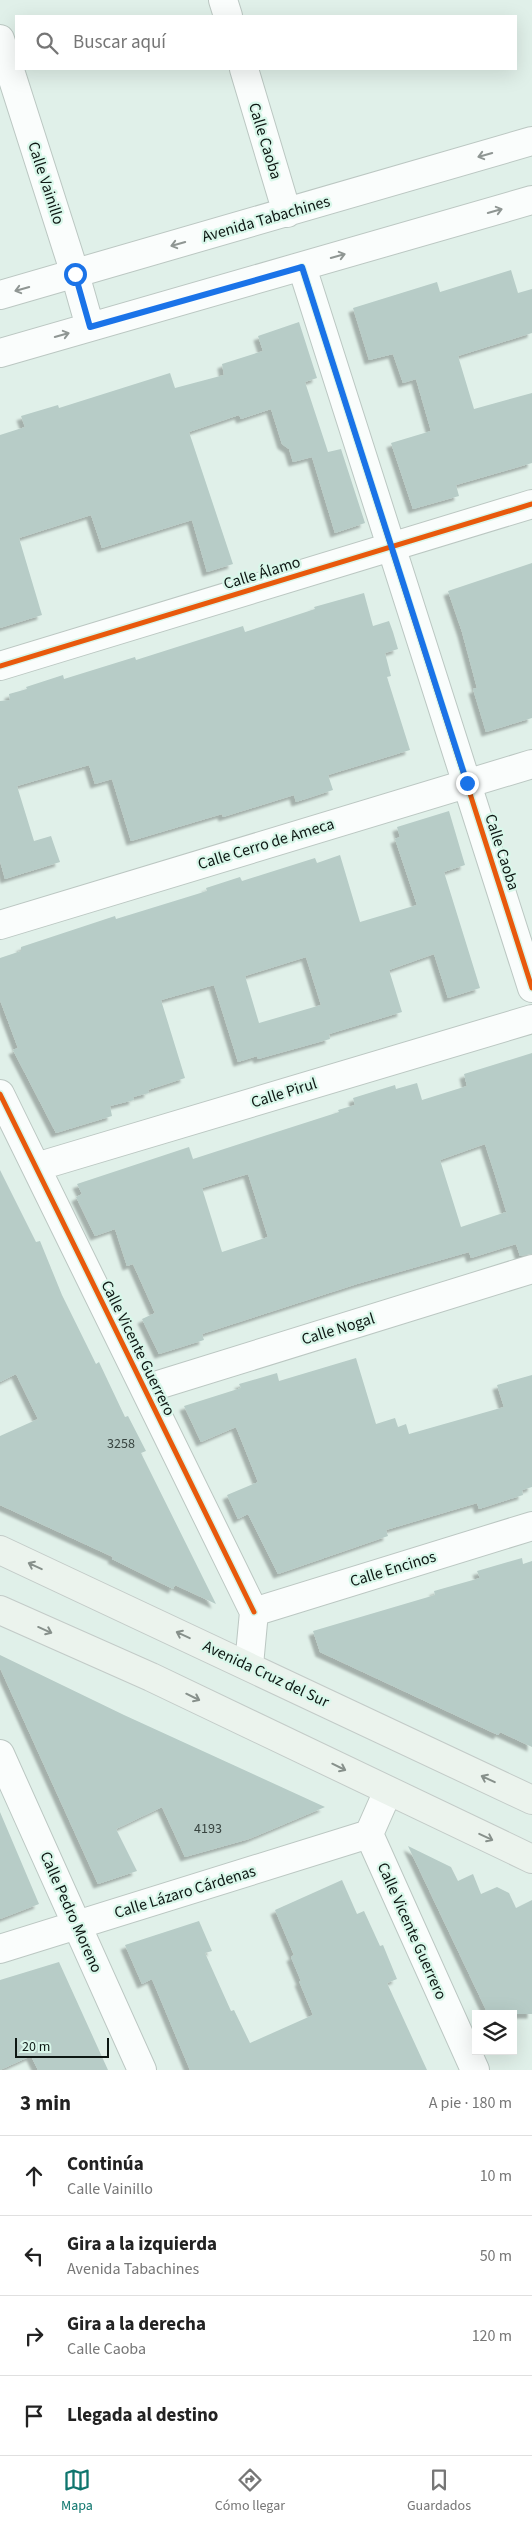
<!DOCTYPE html>
<html lang="es">
<head>
<meta charset="utf-8">
<style>
	body { margin:0; font-family:"Source Sans 3",sans-serif; background:#f2f2f2; color:#222 }
	.controls { position:absolute; right:15px; bottom:15px; display:grid; overflow:hidden; border-radius:0px; box-shadow:0 5px 20px #0002 }
	.controls button { width:45px; height:45px; display:grid; place-items:center; padding:0; border:0; border-bottom:1px solid #e0e0e0; background:#fff; color:#222; font:25px sans-serif }
	.scale { position:absolute; left:15px; bottom:12px; width:94px; box-sizing:border-box; padding-left:5px; border:2px solid #0d1713; border-top:0; font-size:14px; line-height:18px; white-space:nowrap; color:#0d1713; -webkit-text-stroke:4px #d9f7ea; paint-order:stroke }
	.stop { position:absolute; width:15px; height:15px; margin:-11px; border:4px solid #1a73e8; border-radius:50%; background:#fff }
	.stop.end { background:#1a73e8; border-color:#fff; box-shadow:0 1px 5px #0008 }
	.list { margin:0; padding:0; list-style:none }
	h2 { display:flex; justify-content:space-between; align-items:center; height:65px; margin:0; padding:0 20px; font-size:21px }
	h2 small { font-size:16px; font-weight:400; color:#767676 }
	.list li { display:grid; grid-template-columns:32px 1fr auto; gap:15px; align-items:center; box-sizing:border-box; height:80px; padding:0 20px; border-top:1px solid #e0e0e0 }
	.list b { display:block; font-size:19px; white-space:nowrap }
	.list p { margin:0; font-size:16px; white-space:nowrap; color:#767676 }
	.list em { font-size:16px; font-style:normal; color:#767676 }
	.icon { flex:none; width:28px; height:28px; fill:none; stroke:currentColor; stroke-width:2; stroke-linecap:round; stroke-linejoin:round }
	.map { position:relative; flex:none; width:532px; height:2070px; overflow:hidden }
	.search { position:absolute; background:#fff; box-shadow:0 5px 20px #0002; left:15px; right:15px; top:15px; height:55px; display:flex; align-items:center; gap:12px; box-sizing:border-box; padding:0 18px; border-radius:0px; color:#767676; font-size:19px }
	.sheet { height:385px; background:#fff }
	nav { display:flex; justify-content:space-around; align-items:center; box-sizing:border-box; height:70px; border-top:1px solid #e0e0e0; background:#fff; font-size:14px; color:#767676 }
	nav a { display:grid; justify-items:center; gap:2px }
	nav .on { color:#0f766e }
	.map>svg:first-child { display:block }
	.building { fill:#b7ccc7; fill-rule:evenodd; filter:url(#shadow) }
	.lines { fill:none; stroke-linecap:round; stroke-linejoin:round }
	.minor-casing { stroke:#bbc7c2; stroke-width:30 }
	.major-casing { stroke:#c3cbc8; stroke-width:30 }
	.minor { stroke:#fafdfc; stroke-width:28 }
	.major { stroke:#ebf3ed; stroke-width:28 }
	.cycleway-casing { stroke:#d9f7ea; stroke-width:8 }
	.cycleway { stroke:#e8590c; stroke-width:5 }
	.oneway { stroke:#8f9693 }
	.oneway2 { stroke:#87908b }
	.route { stroke:#1a73e8; stroke-width:6 }
	.labels { text-anchor:middle; dominant-baseline:central; stroke-width:4.5; stroke-linejoin:round; paint-order:stroke }
	.number-label { font-size:14px; fill:#384440 }
	.street-label { font-size:16px; fill:#0d1713; stroke:#d9f7ea }
</style>
</head>
<body>
<div class="map">
<svg width="532" height="2070" viewBox="0 0 532 2070">
	<defs>
		<filter id="shadow"><feDropShadow dx="-4.5" dy="4.5" stdDeviation="1" flood-color="#0004"/></filter>
	</defs>
	<rect width="100%" height="100%" fill="#e0f0e9"/>
	<!-- building -->
	<path class="building" d="M 511,270 L 518,293 L 532,289 L 532,333 L 458,356 L 474,409 L 532,393 L 532,463 L 456,485 L 459,496 L 413,509 L 391,443 L 431,431 L 416,379 L 403,383 L 393,354 L 369,360 L 353,308 L 437,282 L 440,292 Z
		M 299,322 L 317,378 L 305,382 L 328,452 L 341,449 L 365,523 L 335,533 L 312,457 L 293,462 L 289,449 L 282,444 L 271,409 L 241,419 L 239,415 L 189,432 L 233,564 L 207,572 L 192,520 L 102,548 L 91,515 L 19,538 L 42,615 L 0,628 L 0,435 L 25,427 L 21,416 L 58,405 L 59,408 L 170,373 L 175,388 L 224,375 L 222,364 L 263,351 L 258,336 Z
		M 532,563 L 532,718 L 486,732 L 473,689 L 477,688 L 462,632 L 448,591 Z
		M 364,593 L 373,626 L 389,621 L 393,632 L 398,649 L 385,653 L 391,676 L 387,677 L 410,750 L 328,775 L 333,790 L 296,802 L 294,795 L 223,817 L 222,814 L 131,841 L 112,779 L 95,784 L 89,765 L 17,786 L 34,841 L 51,836 L 60,862 L 5,879 L 0,861 L 0,701 L 10,700 L 9,694 L 27,689 L 26,687 L 63,675 L 64,679 L 135,657 L 136,660 L 243,626 L 245,632 L 315,609 L 314,607 Z
		M 449,811 L 465,865 L 444,872 L 480,988 L 448,998 L 434,954 L 389,970 L 402,1012 L 329,1034 L 330,1039 L 258,1059 L 257,1056 L 238,1062 L 214,985 L 161,1000 L 185,1078 L 148,1090 L 149,1093 L 133,1097 L 134,1100 L 110,1106 L 112,1116 L 56,1133 L 13,1050 L 18,1048 L 0,1000 L 0,958 L 21,951 L 21,947 L 115,916 L 116,919 L 207,891 L 206,888 L 240,877 L 242,881 L 315,858 L 317,863 L 340,855 L 360,922 L 417,905 L 395,839 L 400,837 L 397,827 ZM 306,957 L 321,1005 L 259,1023 L 245,976 Z
		M 532,1053 L 532,1254 L 520,1256 L 516,1244 L 471,1258 L 469,1252 L 357,1284 L 202,1334 L 204,1340 L 159,1354 L 142,1319 L 155,1313 L 133,1264 L 127,1266 L 115,1229 L 95,1236 L 76,1197 L 82,1194 L 77,1184 L 189,1147 L 193,1159 L 339,1112 L 338,1110 L 355,1105 L 353,1098 L 395,1085 L 396,1089 L 417,1083 L 422,1100 L 467,1086 L 464,1074 ZM 485,1144 L 495,1175 L 511,1227 L 506,1212 L 461,1227 L 440,1160 ZM 248,1174 L 268,1237 L 222,1252 L 202,1188 Z
		M 0,1170 L 36,1242 L 40,1241 L 62,1295 L 96,1364 L 99,1362 L 125,1417 L 128,1416 L 146,1451 L 141,1453 L 216,1604 L 175,1585 L 173,1589 L 112,1559 L 113,1557 L 0,1505 L 0,1436 L 38,1419 L 16,1374 L 0,1382 Z
		M 356,1358 L 376,1424 L 395,1418 L 398,1427 L 406,1424 L 409,1434 L 504,1407 L 497,1385 L 532,1375 L 532,1487 L 522,1490 L 523,1495 L 479,1509 L 477,1503 L 386,1530 L 388,1536 L 278,1574 L 248,1514 L 238,1519 L 227,1495 L 258,1482 L 236,1427 L 201,1442 L 184,1406 L 241,1388 L 239,1384 L 277,1373 L 279,1381 Z
		M 522,1558 L 523,1564 L 532,1561 L 532,1747 L 500,1732 L 498,1735 L 320,1652 L 313,1631 L 435,1595 L 434,1591 L 480,1578 L 477,1571 Z
		M 0,1655 L 124,1715 L 325,1807 L 249,1839 L 185,1857 L 162,1807 L 116,1829 L 137,1871 L 98,1884 L 0,1668 Z
		M 0,1812 L 39,1904 L 0,1919 Z
		M 408,1846 L 451,1867 L 458,1881 L 473,1874 L 481,1894 L 497,1887 L 509,1893 L 516,1908 L 532,1900 L 532,2014 L 488,2014 Z
		M 342,1880 L 357,1914 L 364,1911 L 380,1946 L 383,1945 L 397,1979 L 387,1983 L 427,2070 L 190,2070 L 152,1979 L 142,1984 L 125,1945 L 199,1921 L 212,1951 L 205,1953 L 231,2011 L 234,2010 L 250,2043 L 313,2015 L 299,1981 L 301,1981 L 291,1957 L 294,1955 L 275,1910 Z
		M 59,1962 L 108,2070 L 38,2070 L 31,2056 L 0,2070 L 0,1980 Z"/>
	<g class="lines">
		<defs>
			<path id="minor" d="M 223,0 L 228,16
				M 0,39 L 75,274 L 90,327
				M 244,69 L 287,213
				M 302,267 L 532,988
				M 0,295 L 532,141
				M 0,353 L 532,200
				M 0,666 L 532,504
				M 0,925 L 532,764
				M 0,1094 L 254,1612
				M 36,1167 L 532,1019
				M 145,1389 L 532,1269
				M 254,1612 L 532,1526
				M 249,1665 L 254,1612
				M 0,1754 L 142,2070
				M 388,1791 L 369,1834 L 475,2070
				M 0,1949 L 369,1834"/>
			<path id="major" d="M 0,1550 L 532,1800
				M 0,1610 L 151,1677 L 532,1859"/>
		</defs>
		<!-- minor casing -->
		<use href="#minor" class="minor-casing"/>
		<!-- major casing -->
		<use href="#major" class="major-casing"/>
		<!-- minor -->
		<use href="#minor" class="minor"/>
		<!-- major -->
		<use href="#major" class="major"/>
		<defs>
			<path id="cycleway" d="M 302,267 L 532,988
				M 0,666 L 532,504
				M 0,1094 L 254,1612"/>
		</defs>
		<!-- cycleway casing -->
		<use href="#cycleway" class="cycleway-casing"/>
		<!-- cycleway -->
		<use href="#cycleway" class="cycleway"/>
	</g>
	<!-- one-way arrows -->
	<defs><path id="oneway-shaft" d="M-6 0H5M1.5-3L5.5 0L1.5 3" fill="none" stroke-width="1.6" stroke-linecap="round" stroke-linejoin="round" transform="scale(1.25)"/></defs>
	<g class="oneway">
		<use href="#oneway-shaft" transform="translate(485 155) rotate(164)"/>
		<use href="#oneway-shaft" transform="translate(495 211) rotate(-16)"/>
		<use href="#oneway-shaft" transform="translate(178 244) rotate(164)"/>
		<use href="#oneway-shaft" transform="translate(338 256) rotate(-16)"/>
		<use href="#oneway-shaft" transform="translate(22 289) rotate(164)"/>
		<use href="#oneway-shaft" transform="translate(62 335) rotate(-16)"/>
	</g>
	<g class="oneway2">
		<use href="#oneway-shaft" transform="translate(35 1566) rotate(-155)"/>
		<use href="#oneway-shaft" transform="translate(45 1630) rotate(24)"/>
		<use href="#oneway-shaft" transform="translate(183 1635) rotate(-155)"/>
		<use href="#oneway-shaft" transform="translate(193 1697) rotate(26)"/>
		<use href="#oneway-shaft" transform="translate(339 1767) rotate(26)"/>
		<use href="#oneway-shaft" transform="translate(488 1779) rotate(-155)"/>
		<use href="#oneway-shaft" transform="translate(486 1837) rotate(25)"/>
	</g>
	<g class="lines">
		<!-- route -->
		<path class="route" d="M 75,274 L 90,327 L 302,267 L 467,783"/>
	</g>
	<g class="labels">
		<!-- number labels -->
		<g class="number-label">
			<text x="121" y="1444">3258</text>
			<text x="208" y="1829">4193</text>
		</g>
		<!-- street labels -->
		<g class="street-label">
			<text transform="translate(265 141) rotate(73)">Calle Caoba</text>
			<text transform="translate(46 183) rotate(72)">Calle Vainillo</text>
			<text transform="translate(266 219) rotate(-16)">Avenida Tabachines</text>
			<text transform="translate(262 573) rotate(-17)">Calle Álamo</text>
			<text transform="translate(266 844) rotate(-17)">Calle Cerro de Ameca</text>
			<text transform="translate(502 852) rotate(72)">Calle Caoba</text>
			<text transform="translate(284 1093) rotate(-17)">Calle Pirul</text>
			<text transform="translate(338 1329) rotate(-17)">Calle Nogal</text>
			<text transform="translate(138 1348) rotate(64)">Calle Vicente Guerrero</text>
			<text transform="translate(393 1569) rotate(-17)">Calle Encinos</text>
			<text transform="translate(266 1674) rotate(25)">Avenida Cruz del Sur</text>
			<text transform="translate(185 1892) rotate(-17)">Calle Lázaro Cárdenas</text>
			<text transform="translate(71 1912) rotate(66)">Calle Pedro Moreno</text>
			<text transform="translate(412 1931) rotate(66)">Calle Vicente Guerrero</text>
		</g>
	</g>
</svg>
<div class="controls">
<button><svg class="icon" aria-label="layers" viewBox="0 0 24 24"><path d="M12 4l9 5-9 5-9-5zM3 14l9 5 9-5"/></svg></button>
</div>
<div class="scale">20 m</div>
<div class="stop" style="left:75px;top:274px"></div>
<div class="stop end" style="left:467px;top:783px"></div>
<div class="search"><svg class="icon" aria-label="search" viewBox="0 0 24 24"><circle cx="10" cy="10" r="6"/><path d="M15 15l6 6"/></svg>Buscar aquí</div>
</div>
<section class="sheet">
<h2>3 min<small>A pie · 180 m</small></h2>
<ul class="list">
<li><svg class="icon" aria-label="ahead" viewBox="0 0 24 24"><path d="M12 20V5M6 11l6-6 6 6"/></svg><div><b>Continúa</b><p>Calle Vainillo</p></div><em>10 m</em></li>
<li><svg class="icon" aria-label="left" viewBox="0 0 24 24"><path d="M17 20v-9H6M10 6l-5 5 5 5"/></svg><div><b>Gira a la izquierda</b><p>Avenida Tabachines</p></div><em>50 m</em></li>
<li><svg class="icon" aria-label="right" viewBox="0 0 24 24"><path d="M7 20v-9h11M14 6l5 5-5 5"/></svg><div><b>Gira a la derecha</b><p>Calle Caoba</p></div><em>120 m</em></li>
<li><svg class="icon" aria-label="arrive" viewBox="0 0 24 24"><path d="M6 21V4h12l-3 4 3 4H6"/></svg><div><b>Llegada al destino</b></div></li>
</ul>
</section>
<nav>
<a class="on"><svg class="icon" aria-label="map" viewBox="0 0 24 24"><path d="M3 6l6-2 6 2 6-2v14l-6 2-6-2-6 2zM9 4v14M15 6v14"/></svg>Mapa</a>
<a><svg class="icon" aria-label="directions" viewBox="0 0 24 24"><path d="M12 3l9 9-9 9-9-9zM9 14v-3h6M13 9l2 2-2 2"/></svg>Cómo llegar</a>
<a><svg class="icon" aria-label="saved" viewBox="0 0 24 24"><path d="M7 4h10v16l-5-4-5 4z"/></svg>Guardados</a>
</nav>
</body>
</html>
